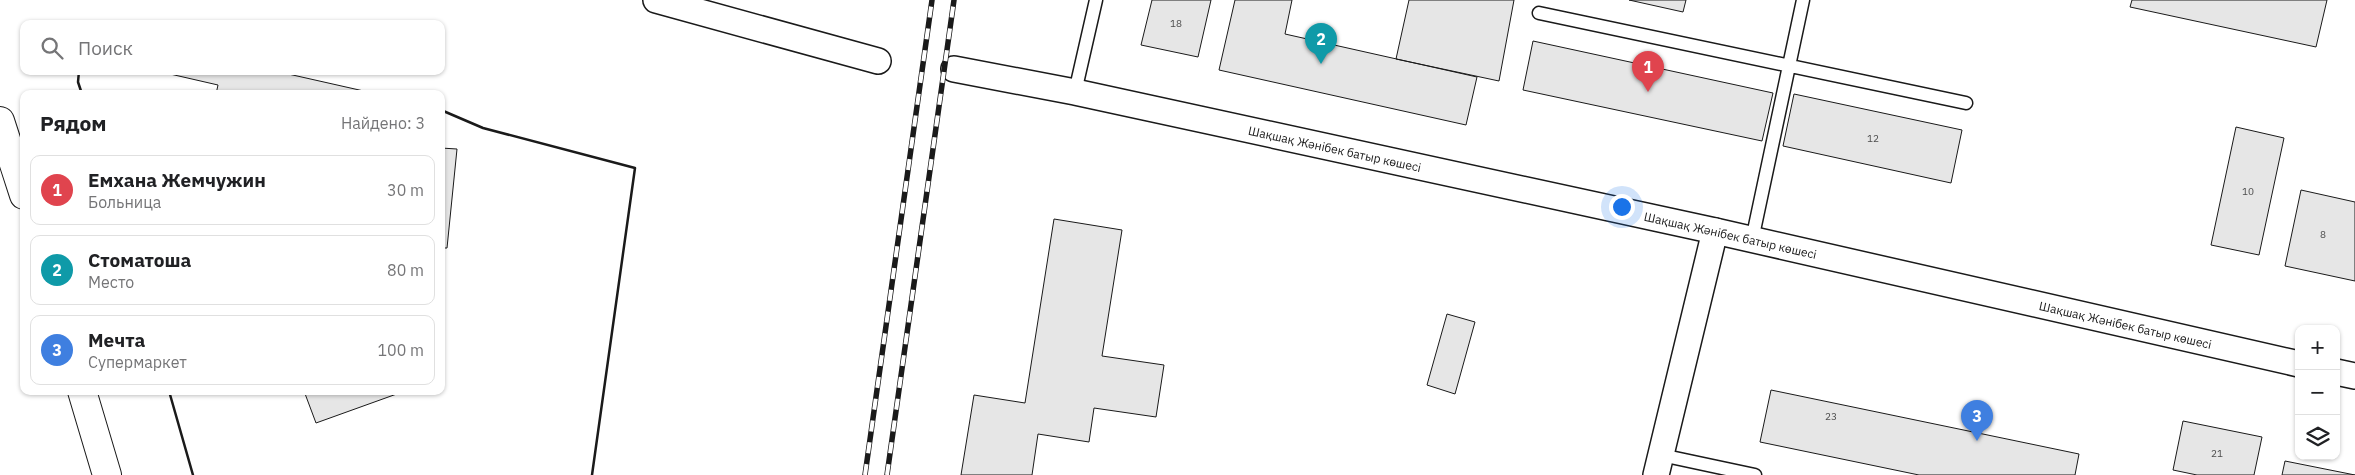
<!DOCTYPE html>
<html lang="ru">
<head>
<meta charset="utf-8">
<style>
	body { margin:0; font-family:"IBM Plex Sans",sans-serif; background:#f2f2f2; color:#202124 }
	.controls { position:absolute; right:15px; bottom:15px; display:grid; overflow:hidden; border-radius:10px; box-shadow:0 1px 4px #0004 }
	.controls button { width:45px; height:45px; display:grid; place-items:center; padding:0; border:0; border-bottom:1px solid #e0e0e0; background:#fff; color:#202124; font:25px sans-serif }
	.you { position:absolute; left:1621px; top:206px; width:18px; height:18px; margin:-12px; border:4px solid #fff; border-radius:50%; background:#1a73e8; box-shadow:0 0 0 8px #1a73e833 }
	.badge { display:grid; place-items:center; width:32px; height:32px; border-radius:50%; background:#0f766e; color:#fff; font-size:16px; font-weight:700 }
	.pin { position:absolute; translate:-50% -41px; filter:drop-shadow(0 1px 2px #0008) }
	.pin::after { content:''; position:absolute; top:26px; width:18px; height:15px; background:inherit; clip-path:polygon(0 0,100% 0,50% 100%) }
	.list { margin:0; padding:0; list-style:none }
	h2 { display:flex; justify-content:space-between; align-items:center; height:65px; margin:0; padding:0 20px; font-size:21px }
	h2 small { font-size:16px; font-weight:400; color:#757577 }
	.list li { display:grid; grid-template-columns:32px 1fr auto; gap:15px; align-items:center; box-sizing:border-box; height:70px; margin:0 10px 10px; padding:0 10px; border:1px solid #e0e0e0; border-radius:10px }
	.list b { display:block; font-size:19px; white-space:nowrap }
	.list p { margin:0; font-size:16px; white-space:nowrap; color:#757577 }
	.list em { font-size:16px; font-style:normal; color:#757577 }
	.icon { flex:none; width:28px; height:28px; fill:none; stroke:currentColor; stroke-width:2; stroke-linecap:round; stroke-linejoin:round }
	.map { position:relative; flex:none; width:2355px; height:475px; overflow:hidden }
	.search { position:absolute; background:#fff; box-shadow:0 1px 4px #0004; left:20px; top:20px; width:425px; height:55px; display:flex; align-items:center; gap:12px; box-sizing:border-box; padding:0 18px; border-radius:10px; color:#757577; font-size:19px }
	.panel { position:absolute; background:#fff; box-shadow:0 1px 4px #0004; left:20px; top:90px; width:425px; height:305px; border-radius:10px }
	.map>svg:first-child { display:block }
	.building { fill:#e6e6e6; stroke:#1a1a1a }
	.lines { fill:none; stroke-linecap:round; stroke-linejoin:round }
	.lane-casing { stroke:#1a1a1a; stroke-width:15 }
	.street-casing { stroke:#1a1a1a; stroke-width:28 }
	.secondary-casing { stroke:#1a1a1a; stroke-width:30 }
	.lane { stroke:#fff; stroke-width:12 }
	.street { stroke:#fff; stroke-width:25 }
	.secondary { stroke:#fff; stroke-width:28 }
	.rail-casing { stroke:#1a1a1a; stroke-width:5.5 }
	.rail { stroke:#fff; stroke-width:4; stroke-dasharray:11; stroke-linecap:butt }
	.wall { stroke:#1a1a1a; stroke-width:2.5 }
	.labels { text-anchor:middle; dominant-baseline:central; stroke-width:4; stroke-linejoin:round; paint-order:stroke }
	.number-label { font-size:10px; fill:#4d4d4d }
	.street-label { font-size:12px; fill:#1a1a1a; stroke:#fff }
</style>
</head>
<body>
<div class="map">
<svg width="2355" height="475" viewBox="0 0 2355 475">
	<rect width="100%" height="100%" fill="#fff"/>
	<!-- building -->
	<path class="building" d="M 1152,0 L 1211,0 L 1198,57 L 1141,45 Z
		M 1235,0 L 1292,0 L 1285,34 L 1477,77 L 1466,125 L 1219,70 Z
		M 1409,0 L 1514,0 L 1499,81 L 1396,59 Z
		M 1629,0 L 1686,0 L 1683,12 Z
		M 2132,0 L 2327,0 L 2316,47 L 2130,7 Z
		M 1533,41 L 1773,93 L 1762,141 L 1523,90 Z
		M 157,71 L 275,71 L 377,94 L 216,94 L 218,85 Z
		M 1794,94 L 1962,130 L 1951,183 L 1783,146 Z
		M 2236,127 L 2284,138 L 2259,255 L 2211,245 Z
		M 441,148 L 457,149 L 447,248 L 441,248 Z
		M 2301,190 L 2355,202 L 2355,281 L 2285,266 Z
		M 1054,219 L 1122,230 L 1102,356 L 1164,365 L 1156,417 L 1094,408 L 1089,442 L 1038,434 L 1032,475 L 961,475 L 974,395 L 1025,403 Z
		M 1447,314 L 1475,322 L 1455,394 L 1427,385 Z
		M 1771,390 L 2079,454 L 2075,475 L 1919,475 L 1760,442 Z
		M 304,391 L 405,391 L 316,423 Z
		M 2183,421 L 2262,437 L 2254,475 L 2197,475 L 2173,470 Z
		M 2285,461 L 2355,475 L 2282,475 Z"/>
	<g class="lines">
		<defs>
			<path id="lane" d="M 1539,13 L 1966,103
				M 1075,92 L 1096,0
				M 1752,240 L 1803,0
				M 1661,455 L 1755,475"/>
			<g id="street">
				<path d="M 656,0 L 878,61"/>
				<path id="s1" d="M 954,69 L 1075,92 L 1715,231 L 2299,364"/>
				<path d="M 2336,372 L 2355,376"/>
				<path d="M 1656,475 L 1715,231"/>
			</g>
			<path id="secondary" d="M 0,121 L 24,195
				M 82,391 L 107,475"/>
		</defs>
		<!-- lane casing -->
		<use href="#lane" class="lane-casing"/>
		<!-- street casing -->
		<use href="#street" class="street-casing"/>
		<!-- secondary casing -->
		<use href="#secondary" class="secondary-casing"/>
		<!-- lane -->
		<use href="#lane" class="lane"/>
		<!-- street -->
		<use href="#street" class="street"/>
		<!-- secondary -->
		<use href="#secondary" class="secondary"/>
		<defs>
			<path id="rail" d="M 865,475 L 932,0
				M 887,475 L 954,0"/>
		</defs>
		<!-- rail casing -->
		<use href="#rail" class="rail-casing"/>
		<!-- rail -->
		<use href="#rail" class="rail"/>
		<!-- wall -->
		<path class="wall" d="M 79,71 L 78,82 L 82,94
			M 441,110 L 483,128 L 635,168 L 592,475
			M 169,391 L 193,475"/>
	</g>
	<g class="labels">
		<!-- number labels -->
		<g class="number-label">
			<text x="1176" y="23">18</text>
			<text x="1873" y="138">12</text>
			<text x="2248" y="191">10</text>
			<text x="2323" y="234">8</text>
			<text x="1831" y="416">23</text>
			<text x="2217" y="453">21</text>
		</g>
		<!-- street labels -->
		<g class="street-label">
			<text stroke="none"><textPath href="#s1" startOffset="389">Шақшақ Жәнібек батыр көшесі</textPath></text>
			<text stroke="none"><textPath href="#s1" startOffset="794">Шақшақ Жәнібек батыр көшесі</textPath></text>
			<text stroke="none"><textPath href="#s1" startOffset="1199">Шақшақ Жәнібек батыр көшесі</textPath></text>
		</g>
	</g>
</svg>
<div class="controls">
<button>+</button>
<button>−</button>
<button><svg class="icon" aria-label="layers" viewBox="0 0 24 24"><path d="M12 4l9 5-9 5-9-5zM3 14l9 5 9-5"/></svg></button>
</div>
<div class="you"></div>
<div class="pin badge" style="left:1648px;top:92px;background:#e0444e">1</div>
<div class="pin badge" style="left:1321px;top:64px;background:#0f9aa8">2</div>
<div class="pin badge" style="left:1977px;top:441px;background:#3f7fe0">3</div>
<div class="search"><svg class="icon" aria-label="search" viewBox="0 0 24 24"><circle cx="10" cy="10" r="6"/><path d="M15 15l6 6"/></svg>Поиск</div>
<section class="panel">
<h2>Рядом<small>Найдено: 3</small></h2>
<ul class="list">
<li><span class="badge" style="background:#e0444e">1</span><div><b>Емхана Жемчужин</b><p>Больница</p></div><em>30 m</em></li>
<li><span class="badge" style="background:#0f9aa8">2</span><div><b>Стоматоша</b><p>Место</p></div><em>80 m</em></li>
<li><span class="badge" style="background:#3f7fe0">3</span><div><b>Мечта</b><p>Супермаркет</p></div><em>100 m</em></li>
</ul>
</section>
</div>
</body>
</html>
